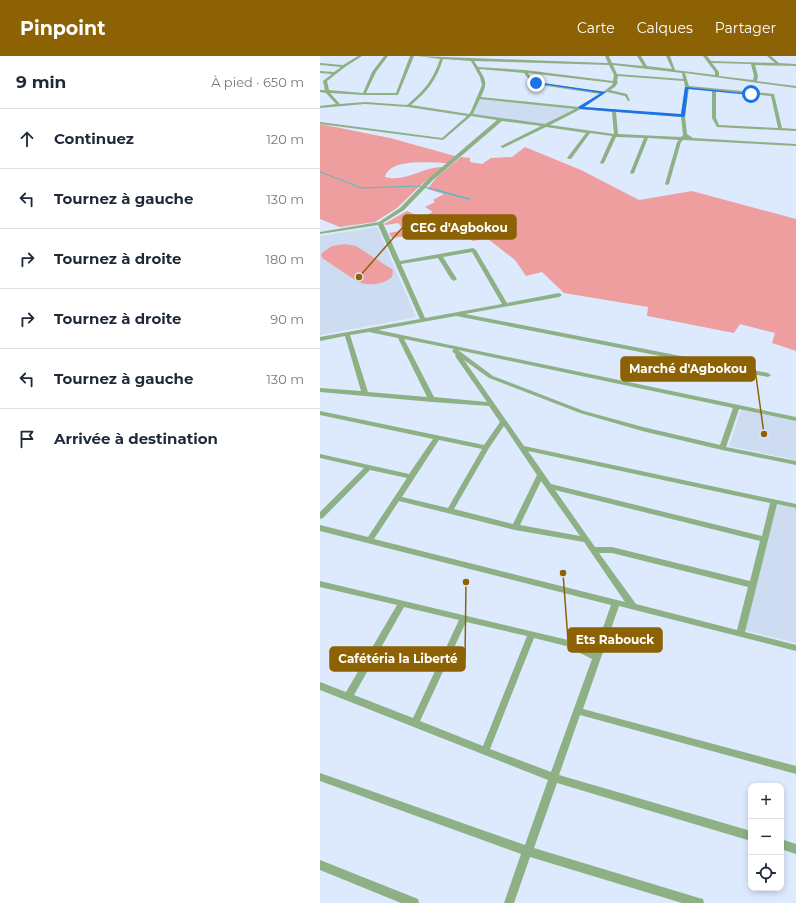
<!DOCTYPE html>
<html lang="fr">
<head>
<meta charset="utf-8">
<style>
	body { margin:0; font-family:Montserrat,sans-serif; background:#f2f2f3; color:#1f2937 }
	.controls { position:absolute; right:12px; bottom:12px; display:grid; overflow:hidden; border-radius:8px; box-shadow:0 2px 6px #0003 }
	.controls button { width:36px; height:36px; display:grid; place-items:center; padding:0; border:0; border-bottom:1px solid #e0e1e3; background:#fff; color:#1f2937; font:20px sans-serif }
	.stop { position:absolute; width:12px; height:12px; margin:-9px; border:3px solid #1a73e8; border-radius:50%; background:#fff }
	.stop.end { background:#1a73e8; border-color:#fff; box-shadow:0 1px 4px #0008 }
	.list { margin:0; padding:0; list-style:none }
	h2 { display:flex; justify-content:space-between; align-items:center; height:52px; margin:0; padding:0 16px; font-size:17px }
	h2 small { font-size:13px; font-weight:400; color:#747a83 }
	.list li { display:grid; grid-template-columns:26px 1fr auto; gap:12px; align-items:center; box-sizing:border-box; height:60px; padding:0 16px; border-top:1px solid #e0e1e3 }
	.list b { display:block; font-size:15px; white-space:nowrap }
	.list em { font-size:13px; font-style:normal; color:#747a83 }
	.icon { flex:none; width:22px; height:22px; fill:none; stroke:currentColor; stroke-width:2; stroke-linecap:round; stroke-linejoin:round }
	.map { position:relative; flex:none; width:476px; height:847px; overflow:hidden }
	header { display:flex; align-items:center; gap:24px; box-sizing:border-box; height:56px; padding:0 20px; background:#8c6204; color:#fff }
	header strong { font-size:19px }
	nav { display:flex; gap:22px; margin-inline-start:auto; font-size:14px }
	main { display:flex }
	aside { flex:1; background:#fff }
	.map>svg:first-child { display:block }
	.built { fill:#cedcf2 }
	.green { fill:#ef9e9f }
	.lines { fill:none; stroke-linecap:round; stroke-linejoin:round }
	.stream-far1 { stroke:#4fbdc1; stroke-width:1 }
	.stream { stroke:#4fbdc1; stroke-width:1.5 }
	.minor { fill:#8eb085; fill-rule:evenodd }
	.route { fill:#1a73e8 }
	.leader { fill:none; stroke:#8c6204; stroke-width:1.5 }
	.callout-dot { fill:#8c6204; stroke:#ddeafe; stroke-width:1.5 }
	.callout { fill:#8c6204; stroke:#8c6204; stroke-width:1.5 }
	.callout-label { font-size:12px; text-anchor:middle; font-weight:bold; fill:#fff }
</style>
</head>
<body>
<header>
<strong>Pinpoint</strong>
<nav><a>Carte</a><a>Calques</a><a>Partager</a></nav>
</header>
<main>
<aside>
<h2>9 min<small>À pied · 650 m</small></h2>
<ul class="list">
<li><svg class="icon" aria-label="ahead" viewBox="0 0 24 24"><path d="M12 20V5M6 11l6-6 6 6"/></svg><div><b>Continuez</b></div><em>120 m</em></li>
<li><svg class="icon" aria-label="left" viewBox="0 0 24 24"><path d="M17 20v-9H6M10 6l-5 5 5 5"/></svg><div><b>Tournez à gauche</b></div><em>130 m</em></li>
<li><svg class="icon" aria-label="right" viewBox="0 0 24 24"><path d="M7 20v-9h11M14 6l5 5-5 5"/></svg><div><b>Tournez à droite</b></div><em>180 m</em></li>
<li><svg class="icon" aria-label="right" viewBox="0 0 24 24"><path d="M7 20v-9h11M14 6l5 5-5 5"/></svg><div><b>Tournez à droite</b></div><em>90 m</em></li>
<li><svg class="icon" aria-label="left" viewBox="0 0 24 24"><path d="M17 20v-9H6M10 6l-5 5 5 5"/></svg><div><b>Tournez à gauche</b></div><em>130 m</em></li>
<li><svg class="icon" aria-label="arrive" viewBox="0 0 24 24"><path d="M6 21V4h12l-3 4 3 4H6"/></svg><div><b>Arrivée à destination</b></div></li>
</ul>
</aside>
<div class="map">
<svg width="476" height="847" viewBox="0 0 476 847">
	<rect width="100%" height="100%" fill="#ddeafe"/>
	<!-- built -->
	<path class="built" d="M 160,43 L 254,53 L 225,69 L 153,59 Z
		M 57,171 L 96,261 L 0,279 L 0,180 Z
		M 421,354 L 476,365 L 476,404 L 409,390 Z
		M 454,447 L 476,452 L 476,587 L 418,573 Z"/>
	<!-- green -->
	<path class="green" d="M 0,68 L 70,82 L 135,100 L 128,107 C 112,107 70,101 65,121 C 86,127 103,110 124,111 L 102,128 L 77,152 L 55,166 L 20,171 L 0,163 Z
		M 205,91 L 261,114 L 319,144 L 372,135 L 476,163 L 476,295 L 452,287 L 455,277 L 420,268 L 414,277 L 327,260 L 328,251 L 244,237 L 222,216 L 206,220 L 195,204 L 168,183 L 152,185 L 145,176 L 129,178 L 127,175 L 72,182 L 69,177 L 84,174 L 78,167 L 66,169 L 64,168 L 87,155 L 101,161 L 113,156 L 105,151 L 115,146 L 113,144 L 124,138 L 107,133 L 118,120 L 141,101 L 150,102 L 150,106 L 162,108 L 171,102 L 192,101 Z
		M 25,188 L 36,190 L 73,214 L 72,221 C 62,229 50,230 38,226 L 2,202 L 1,199 L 3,196 L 12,190 Z"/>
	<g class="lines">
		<!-- stream-far1 -->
		<path class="stream-far1" d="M 0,116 L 42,132 L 100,130 L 121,135"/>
		<!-- stream -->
		<path class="stream" d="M 116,134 L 149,143"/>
		<!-- minor -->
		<path class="minor" d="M 38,0 L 42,0 L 25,11 L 7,25 L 9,34 L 43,37 L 52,16 L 64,0 L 68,0 L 56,16 L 46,37 L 76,37 L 90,0 L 94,0 L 78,39 L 44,39 L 10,37 L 20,48 L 45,46 L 87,49 C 104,35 113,24 120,3 L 97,0 L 288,7 L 285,0 L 289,0 L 292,7 L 323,10 L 317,0 L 321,0 L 327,10 L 352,13 L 346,0 L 350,0 L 355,14 L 395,19 L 395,16 L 383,0 L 387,0 L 391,5 L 455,7 L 447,0 L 451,0 L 459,7 L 476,8 L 476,10 L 435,9 L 438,20 L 437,25 L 476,30 L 476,32 L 365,17 L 369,30 L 454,38 L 462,72 L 476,73 L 476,75 L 397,71 L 392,62 L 392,34 L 369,32 L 365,60 L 367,78 L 373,82 L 476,88 L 476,90 L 363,84 L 361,86 L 349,128 L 347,129 L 345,128 L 357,86 L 359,84 L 328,82 L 314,117 L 312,118 L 310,117 L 324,82 L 296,81 L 284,107 L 282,108 L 280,107 L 292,80 L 270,77 L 251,103 L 249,103 L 247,102 L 266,77 L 226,71 L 183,92 L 181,91 L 181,90 L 221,70 L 182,65 L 112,125 L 84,154 L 63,167 L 80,205 L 153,192 L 156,194 L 187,247 L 239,237 L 242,239 L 239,241 L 145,258 L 448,317 L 451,319 L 448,321 L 136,260 L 58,274 L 476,361 L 476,365 L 419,353 L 406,391 L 476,405 L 476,409 L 402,394 L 322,375 L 260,357 L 169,322 L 144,304 L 204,390 L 476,448 L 476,452 L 457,448 L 425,576 L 476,589 L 476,595 L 299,550 L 263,653 L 476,710 L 476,718 L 260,659 L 239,719 L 431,775 L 431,785 L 237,727 L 214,792 L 379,842 L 383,843 L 384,847 L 362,847 L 210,801 L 194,847 L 184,847 L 201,798 L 0,725 L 0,717 L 205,789 L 228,724 L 0,634 L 0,626 L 26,636 L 77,549 L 0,531 L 0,525 L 248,584 L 274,597 L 291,549 L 0,475 L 0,469 L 48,481 L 87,422 L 50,414 L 3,462 L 0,463 L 0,456 L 44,412 L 0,402 L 0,398 L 89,418 L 113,383 L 0,359 L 0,355 L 164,389 L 180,366 L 169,350 L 112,346 L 0,336 L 0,332 L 41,335 L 25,280 L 0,285 L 0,281 L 100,263 L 58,169 L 0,178 L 0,176 L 59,166 L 80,152 L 108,123 L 177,64 L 151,60 L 123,84 L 0,68 L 0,66 L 122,82 L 147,60 L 88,51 L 45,48 L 0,52 L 0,50 L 16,48 L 6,37 L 0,36 L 0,34 L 5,34 L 3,25 L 12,18 L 0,17 L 0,15 L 14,16 L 21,11 L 0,9 L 0,7 L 23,9 ZM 123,3 L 151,5 L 160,21 L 162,29 L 151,55 L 149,58 L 91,49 C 107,36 117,23 123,3 ZM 154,5 L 289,9 L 294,19 L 293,25 L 205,14 L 158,11 ZM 392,7 L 431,8 L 434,20 L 433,24 L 399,20 L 399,16 ZM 293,9 L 362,17 L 363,23 L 297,18 ZM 159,13 L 204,17 L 211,26 L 220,29 L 280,38 L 259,51 L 161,41 C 167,27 167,26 159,13 ZM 208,17 L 293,27 L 292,29 L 283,36 L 222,27 L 213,24 ZM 298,20 L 364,25 L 365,31 L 361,59 L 264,51 L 287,36 L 305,40 L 308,45 L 310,45 L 307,38 L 290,34 L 295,31 L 298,26 L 297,25 ZM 396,35 L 451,40 L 458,72 L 399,69 L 396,62 ZM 160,43 L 255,53 L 225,68 L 153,58 ZM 261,53 L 292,56 L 294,78 L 230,69 ZM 296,56 L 361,61 L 363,79 L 361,81 L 298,78 ZM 152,196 L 182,248 L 105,262 L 81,208 L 118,202 L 131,223 L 134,225 L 137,223 L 123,201 ZM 49,276 L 78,282 L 107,341 L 48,336 L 30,279 ZM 84,283 L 134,293 L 132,295 L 136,299 L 135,300 L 167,346 L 114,341 ZM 138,294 L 413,352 L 400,389 L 323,371 L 264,355 L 173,320 ZM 184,370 L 217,419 L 193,468 L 134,453 L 169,392 ZM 119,384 L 162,393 L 128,452 L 82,441 ZM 208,395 L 450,447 L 442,480 L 231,428 ZM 221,425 L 260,480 L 200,469 ZM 235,434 L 440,485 L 430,525 L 292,491 L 275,491 ZM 79,445 L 195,474 L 264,486 L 305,546 L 54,483 ZM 279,497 L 292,497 L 428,531 L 417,574 L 316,548 ZM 84,551 L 139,564 L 93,662 L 34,639 ZM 146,566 L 207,580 L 163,690 L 100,665 ZM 214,582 L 246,590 L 272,603 L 231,716 L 170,693 Z
			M 461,783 L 476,788 L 476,798 L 461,793 Z
			M 0,804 L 98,843 L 99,847 L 81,847 L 0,814 Z"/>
	</g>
	<!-- route -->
	<path class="route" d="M 216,26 L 286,36 L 264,51 L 361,58 L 365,31 L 433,38 L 431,39 L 368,33 L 365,60 L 363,61 L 260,53 L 258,51 L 281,37 L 215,27 Z"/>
	<!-- callouts -->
	<path class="leader" d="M39 221L83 171M444 378L435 313M243 517L248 584M146 526L145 603"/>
	<g class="callout-dot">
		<circle cx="39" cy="221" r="4"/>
		<circle cx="444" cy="378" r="4"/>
		<circle cx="243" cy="517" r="4"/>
		<circle cx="146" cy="526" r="4"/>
	</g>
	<g class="callout">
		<rect x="83" y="159" width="113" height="24" rx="4"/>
		<rect x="301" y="301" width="134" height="24" rx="4"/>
		<rect x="248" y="572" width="94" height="24" rx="4"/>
		<rect x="10" y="591" width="135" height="24" rx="4"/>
	</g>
	<g class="callout-label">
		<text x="139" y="176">CEG d'Agbokou</text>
		<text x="368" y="317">Marché d'Agbokou</text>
		<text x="295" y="588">Ets Rabouck</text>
		<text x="78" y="607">Cafétéria la Liberté</text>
	</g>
</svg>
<div class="controls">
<button>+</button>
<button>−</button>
<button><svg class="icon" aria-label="locate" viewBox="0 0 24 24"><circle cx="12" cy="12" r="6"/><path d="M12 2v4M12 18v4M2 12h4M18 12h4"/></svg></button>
</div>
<div class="stop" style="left:431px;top:38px"></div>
<div class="stop end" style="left:216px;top:27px"></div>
</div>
</main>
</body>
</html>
